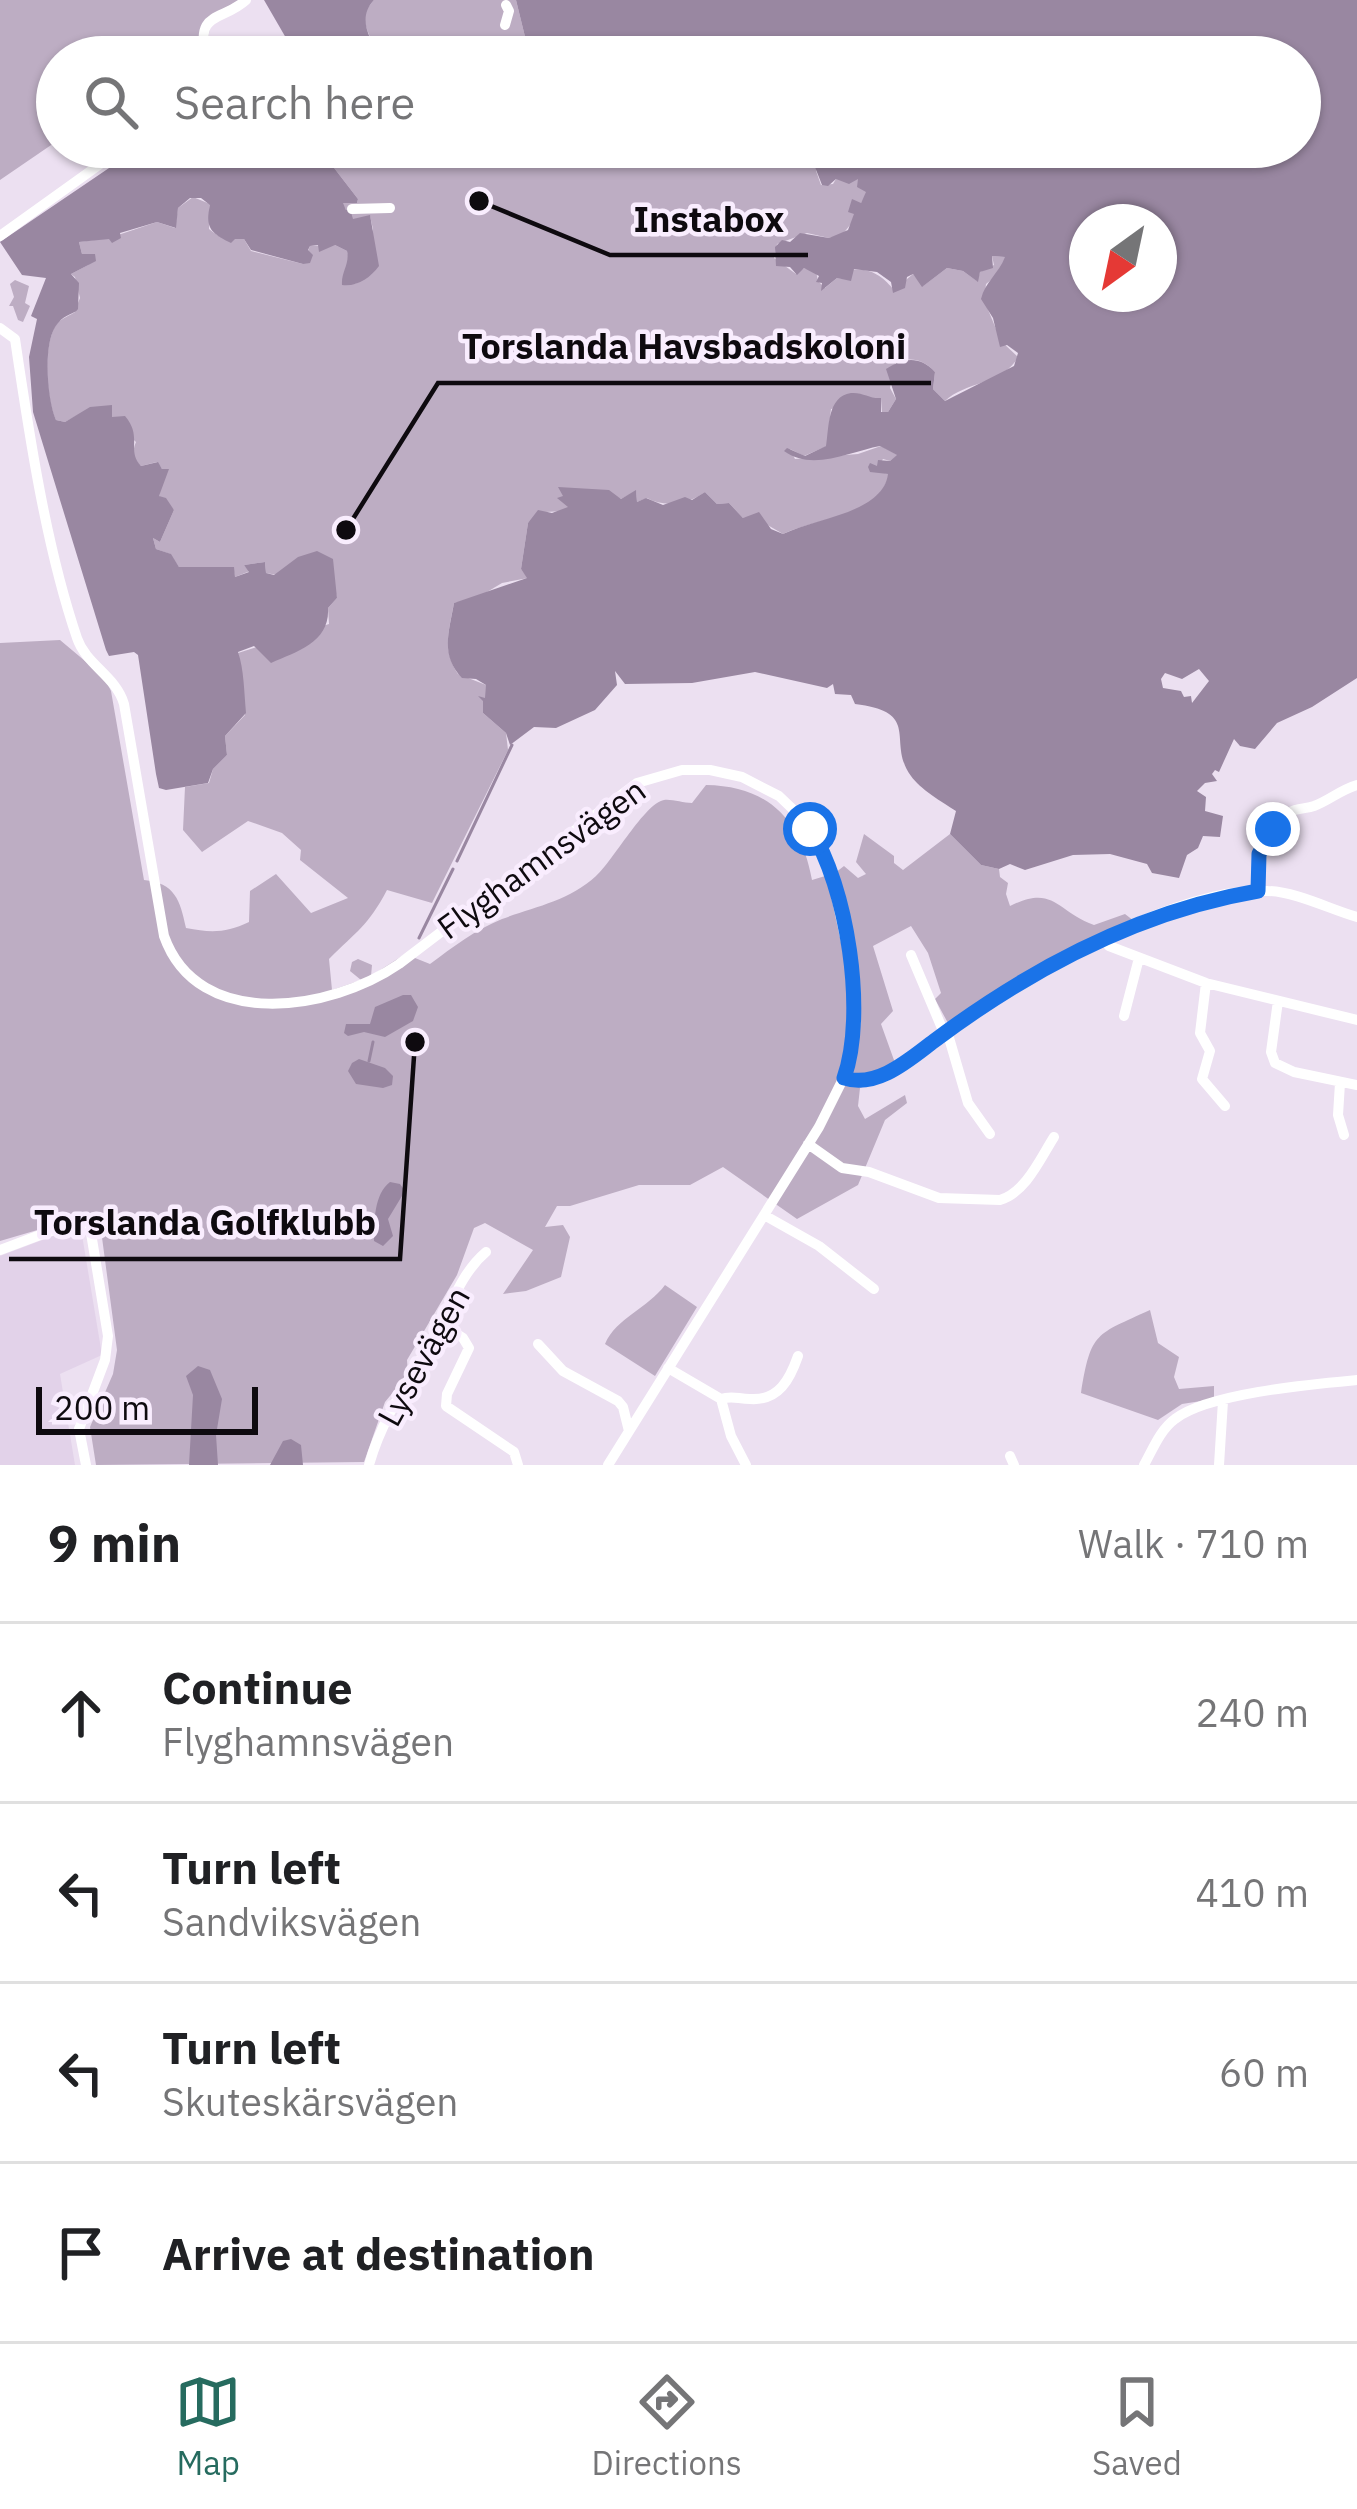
<!DOCTYPE html>
<html lang="en">
<head>
<meta charset="utf-8">
<style>
	body { margin:0; font-family:"IBM Plex Sans",sans-serif; background:#f2f2f2; color:#202124 }
	.compass { position:absolute; left:1069px; top:204px; width:108px; height:108px; border-radius:50%; background:#fff; box-shadow:0 3px 9px #0004; rotate:213deg }
	.scale { position:absolute; left:36px; bottom:30px; width:222px; box-sizing:border-box; padding-left:12px; border:6px solid #0e0a0f; border-top:0; font-size:33px; line-height:42px; white-space:nowrap; color:#0e0a0f; -webkit-text-stroke:9px #f9edfe; paint-order:stroke }
	.stop { position:absolute; width:36px; height:36px; margin:-27px; border:9px solid #1a73e8; border-radius:50%; background:#fff }
	.stop.end { background:#1a73e8; border-color:#fff; box-shadow:0 3px 12px #0008 }
	.list { margin:0; padding:0; list-style:none }
	h2 { display:flex; justify-content:space-between; align-items:center; height:156px; margin:0; padding:0 48px; font-size:51px }
	h2 small { font-size:39px; font-weight:400; color:#757577 }
	.list li { display:grid; grid-template-columns:78px 1fr auto; gap:36px; align-items:center; box-sizing:border-box; height:180px; padding:0 48px; border-top:3px solid #e0e0e0 }
	.list b { display:block; font-size:45px; white-space:nowrap }
	.list p { margin:0; font-size:39px; white-space:nowrap; color:#757577 }
	.list em { font-size:39px; font-style:normal; color:#757577 }
	.icon { flex:none; width:66px; height:66px; fill:none; stroke:currentColor; stroke-width:2; stroke-linecap:round; stroke-linejoin:round }
	.map { position:relative; flex:none; width:1357px; height:1465px; overflow:hidden }
	.search { position:absolute; background:#fff; box-shadow:0 3px 9px #0004; left:36px; right:36px; top:36px; height:132px; display:flex; align-items:center; gap:30px; box-sizing:border-box; padding:0 42px; border-radius:66px; color:#757577; font-size:45px }
	.sheet { height:876px; background:#fff }
	nav { display:flex; justify-content:space-around; align-items:center; box-sizing:border-box; height:168px; border-top:3px solid #e0e0e0; background:#fff; font-size:33px; color:#757577 }
	nav a { display:grid; justify-items:center; gap:6px }
	nav .on { color:#266b5f }
	.map>svg:first-child { display:block }
	.built { fill:#e2d2e9 }
	.green { fill:#bdadc3 }
	.water { fill:#9987a1; fill-rule:evenodd }
	.lines { fill:none; stroke-linecap:round; stroke-linejoin:round }
	.stream { stroke:#9987a1; stroke-width:3 }
	.minor { stroke:#fff; stroke-width:10 }
	.route { stroke:#1a73e8; stroke-width:15 }
	.labels { text-anchor:middle; dominant-baseline:central; stroke-width:9; stroke-linejoin:round; paint-order:stroke }
	.street-label { font-size:33px; fill:#0e0a0f; stroke:#f9edfe }
	.leader { fill:none; stroke:#0e0a0f; stroke-width:4.5 }
	.callout-dot { fill:#0e0a0f; stroke:#f9edfe; stroke-width:4.5 }
	.callout-label { font-size:36px; text-anchor:middle; font-weight:bold; fill:#0e0a0f; stroke:#f9edfe; stroke-width:9; stroke-linejoin:round; paint-order:stroke }
</style>
</head>
<body>
<div class="map">
<svg width="1357" height="1465" viewBox="0 0 1357 1465">
	<rect width="100%" height="100%" fill="#ece0f1"/>
	<!-- built -->
	<path class="built" d="M 77,1227 L 81,1229 L 102,1355 L 60,1374 L 75,1465 L 0,1465 L 0,1256 Z"/>
	<!-- green -->
	<path class="green" d="M 0,0 L 240,0 L 213,14 L 204,57 L 57,57 L 57,141 L 0,180 Z
		M 374,0 L 516,0 L 530,57 L 381,57 C 373,42 364,30 364,12 Z
		M 621,47 L 644,52 L 663,50 L 673,57 L 582,57 L 587,52 Z
		M 329,147 L 828,147 L 816,171 L 821,185 L 833,184 L 836,179 L 858,179 L 867,192 L 861,203 L 856,203 L 854,220 L 842,235 L 829,238 L 807,233 L 777,244 L 774,258 L 796,274 L 804,268 L 816,271 L 818,281 L 825,288 L 837,278 L 846,279 L 851,270 C 872,267 884,278 894,290 L 913,274 L 923,286 L 947,268 L 963,271 L 977,281 L 980,272 L 994,265 L 992,256 L 1006,257 L 997,275 L 986,284 L 984,300 L 1001,341 L 1018,357 C 1004,384 964,382 945,401 L 933,389 L 935,372 C 925,361 914,357 900,361 L 900,365 L 895,363 L 890,388 L 896,399 L 888,412 L 882,413 L 881,399 L 831,409 L 827,446 L 804,456 L 790,449 L 795,459 L 858,454 L 881,446 L 898,455 L 890,461 L 883,459 L 875,471 L 889,474 C 881,516 816,518 783,534 L 754,517 L 743,518 L 729,503 L 717,504 L 705,492 C 689,504 664,508 647,498 L 637,502 L 636,491 L 621,499 L 611,494 L 565,496 L 569,507 L 565,511 L 545,512 L 528,523 L 521,569 L 528,578 L 502,583 L 477,598 L 454,603 C 449,630 442,650 458,674 L 486,685 L 488,690 L 483,713 L 506,733 L 508,750 L 432,903 L 387,890 C 368,926 357,931 329,959 L 332,990 L 361,980 L 350,971 L 352,962 L 358,959 L 372,965 L 371,976 L 405,954 L 430,964 C 453,947 475,930 502,919 C 534,907 569,901 596,876 C 613,861 645,803 664,800 C 672,799 683,803 692,803 L 706,785 C 769,786 801,820 812,880 L 835,873 L 844,866 L 858,878 L 866,874 L 856,862 L 864,834 L 894,856 L 894,863 L 903,870 L 950,834 L 981,865 L 999,869 L 1000,877 L 1008,883 L 1006,894 L 1010,906 C 1054,884 1056,911 1094,925 L 1125,914 L 1134,921 L 949,1025 L 935,999 L 941,993 L 928,953 L 911,926 L 873,946 L 893,1011 L 881,1024 L 899,1074 L 860,1088 L 858,1106 L 865,1119 L 905,1095 L 907,1103 L 885,1120 L 858,1185 L 797,1219 L 723,1167 L 690,1185 L 639,1185 L 570,1206 L 557,1206 L 545,1227 L 563,1225 L 570,1237 L 561,1277 L 526,1291 L 503,1294 L 533,1250 L 485,1223 L 474,1228 L 457,1275 L 407,1360 L 408,1374 L 385,1402 L 364,1462 L 96,1465 L 90,1427 L 113,1374 L 117,1350 L 101,1230 L 92,1214 L 0,1241 L 0,643 L 60,640 L 104,677 L 111,691 L 144,880 C 175,883 180,900 186,928 C 211,933 226,933 249,922 L 250,891 L 276,874 L 311,913 L 348,898 L 300,860 L 301,850 L 282,833 L 248,821 L 202,852 L 183,830 L 185,787 L 209,783 L 213,769 L 227,755 L 225,736 L 245,715 L 238,653 L 329,624 L 328,608 L 337,598 L 334,585 L 266,573 L 265,562 L 244,565 L 250,571 L 235,577 L 233,567 L 179,567 L 170,554 L 156,549 L 153,538 L 160,542 L 174,510 L 159,496 L 162,469 L 157,462 L 141,466 C 133,459 132,451 136,442 L 111,418 L 87,410 L 65,422 L 56,420 C 46,400 42,341 58,322 C 60,320 72,314 75,312 L 72,309 L 76,308 L 80,298 L 75,277 L 71,274 L 88,265 L 95,254 L 82,254 L 79,242 L 109,238 L 157,222 L 175,228 L 178,208 L 193,197 L 210,204 L 209,229 C 227,243 225,238 244,239 L 251,251 L 303,264 L 310,246 L 335,245 L 347,251 L 355,284 L 362,280 L 373,229 L 370,216 L 352,220 L 342,203 L 357,203 L 358,199 L 331,164 Z
		M 15,280 L 29,286 L 25,303 L 30,306 L 23,322 L 18,320 L 13,306 L 9,306 L 14,297 L 10,284 Z
		M 665,1285 L 697,1307 L 655,1376 L 605,1344 C 616,1318 648,1308 665,1285 Z
		M 1150,1310 L 1158,1343 L 1179,1357 L 1174,1377 L 1179,1389 L 1214,1386 L 1214,1399 L 1182,1404 L 1158,1420 L 1081,1393 C 1091,1331 1096,1335 1150,1310 Z"/>
	<!-- water -->
	<path class="water" d="M 264,0 L 374,0 C 357,18 369,38 381,57 L 279,57 L 286,38 Z
		M 516,0 L 1357,0 L 1357,678 L 1312,707 L 1277,723 L 1255,749 L 1240,746 L 1234,739 L 1219,772 L 1215,770 L 1212,774 L 1217,781 L 1205,783 L 1197,791 L 1206,797 L 1205,811 L 1223,816 L 1220,837 L 1203,836 L 1198,848 L 1187,855 L 1179,878 L 1152,873 L 1147,864 L 1110,854 L 1073,855 L 1025,870 L 1010,864 L 999,869 L 981,865 L 950,834 L 956,811 C 942,802 920,789 911,776 C 886,742 923,712 855,704 L 851,695 L 835,694 L 833,684 L 827,688 L 755,672 L 692,683 L 625,684 L 615,671 L 617,685 L 595,710 L 556,728 L 534,727 L 510,745 L 506,733 L 483,713 L 483,701 L 478,696 L 485,698 L 486,685 L 476,679 L 462,678 C 440,655 449,632 454,603 L 527,578 L 521,569 L 528,523 L 538,510 L 552,513 L 568,507 L 557,498 L 563,496 L 558,487 L 609,490 L 621,499 L 636,490 L 637,502 L 646,498 L 663,505 L 685,497 L 692,500 L 705,492 L 717,504 L 729,503 L 743,518 L 759,512 L 771,529 L 783,534 C 816,518 883,513 888,474 L 870,472 L 868,467 L 870,463 L 877,466 L 878,460 L 890,461 L 897,455 L 880,446 C 852,451 812,472 784,451 L 787,448 L 805,456 L 826,446 C 829,429 827,396 851,393 C 863,392 870,399 881,398 L 881,412 L 888,412 L 896,399 L 886,369 C 901,359 919,354 935,372 L 933,389 L 945,401 L 1014,366 L 1018,353 L 1007,345 L 1000,347 L 993,318 L 981,299 C 985,282 999,273 1005,257 L 992,256 L 993,268 L 980,272 L 978,282 L 963,271 L 947,268 L 922,287 L 913,274 L 907,277 L 905,288 L 893,293 L 891,282 L 877,272 L 854,269 L 851,281 L 837,278 L 821,291 L 822,283 L 816,282 L 819,276 L 804,268 L 797,275 L 790,267 L 776,266 L 775,247 L 782,240 L 790,242 L 800,233 L 829,238 L 848,230 L 854,214 L 848,212 L 852,199 L 861,203 L 866,192 L 857,187 L 858,179 L 849,184 L 836,179 L 828,186 L 822,185 L 815,167 L 819,165 L 819,153 L 827,152 L 829,147 L 1300,147 L 1300,57 L 729,57 L 731,50 L 723,45 L 714,48 L 707,57 L 673,57 L 663,50 C 630,49 601,49 575,57 L 581,54 L 584,43 L 573,47 L 565,57 L 530,57 ZM 1087,222 L 1159,222 L 1159,294 L 1087,294 ZM 1199,669 L 1209,681 L 1192,703 L 1191,696 L 1184,697 L 1181,691 L 1163,688 L 1161,679 L 1165,673 L 1182,679 Z
		M 140,147 L 159,147 L 167,158 L 173,153 L 171,147 L 228,147 L 232,151 L 239,147 L 329,147 L 331,164 L 358,199 L 357,203 L 343,203 L 346,210 L 350,209 L 353,219 L 370,215 L 379,266 C 370,278 357,287 342,285 C 341,272 350,264 347,251 L 335,245 L 319,252 L 318,245 L 310,246 L 308,250 L 313,255 L 310,263 L 303,264 L 251,250 L 244,239 L 235,239 L 231,243 C 210,233 205,227 210,205 L 201,198 L 190,198 L 178,208 L 176,228 L 157,222 L 120,233 L 121,238 L 112,243 L 109,239 L 79,242 L 82,254 L 95,254 L 96,261 L 71,274 L 79,283 L 78,309 C 75,314 65,314 58,323 C 42,340 47,400 56,420 L 65,422 L 90,407 L 112,405 L 112,417 L 125,416 C 143,437 126,450 141,466 L 158,462 L 162,469 L 169,469 L 159,496 L 166,498 L 174,510 L 160,542 L 153,538 L 156,549 L 171,554 L 179,567 L 234,567 L 235,577 L 249,572 L 244,565 L 265,562 L 266,573 L 274,575 L 298,557 L 317,551 L 333,559 L 337,598 L 328,608 C 330,642 298,651 271,663 L 254,646 L 238,652 C 244,669 244,692 246,713 L 225,736 L 227,755 L 213,769 L 208,783 L 166,790 L 159,788 L 156,774 L 138,655 L 134,652 L 109,656 L 106,650 L 33,412 L 29,357 L 37,319 L 31,316 L 46,278 L 22,275 L 0,242 Z
		M 403,995 L 411,995 L 418,1007 L 413,1021 L 385,1037 L 364,1032 L 348,1036 L 344,1033 L 346,1024 L 370,1024 L 375,1007 Z
		M 359,1059 L 385,1068 L 393,1076 L 392,1085 L 383,1088 L 356,1084 L 348,1071 L 352,1063 Z
		M 390,1182 L 400,1184 L 405,1191 L 388,1219 L 393,1236 L 383,1246 L 374,1241 C 374,1222 374,1194 390,1182 Z
		M 198,1366 L 210,1370 L 222,1399 L 216,1435 L 218,1465 L 189,1465 L 193,1395 L 186,1376 Z
		M 291,1439 L 301,1445 L 303,1465 L 270,1465 L 283,1441 Z"/>
	<g class="lines">
		<!-- stream -->
		<path class="stream" d="M 457,861 L 512,745
			M 419,938 L 453,869
			M 369,1061 L 373,1042"/>
		<!-- minor -->
		<path class="minor" d="M 505,25 L 509,11 L 506,5
			M 206,57 C 195,10 222,22 246,0
			M 164,147 L 171,157
			M 352,209 L 390,208
			M 0,236 L 124,147
			M 0,328 L 15,339 C 29,434 46,547 77,638 C 86,665 116,676 124,704 L 164,936 C 198,1032 331,1011 399,964 L 637,783 L 682,770 L 710,770 L 742,777 L 779,796 L 802,818 L 825,855 L 835,891 L 854,979 L 856,1020 L 847,1071 L 819,1127 L 608,1465
			M 1258,891 C 1259,861 1260,822 1295,810 C 1302,808 1308,808 1314,806 C 1330,800 1340,790 1357,785
			M 1104,939 L 1109,946 L 1206,983 L 1357,1020
			M 911,955 L 944,1033
			M 1206,983 L 1200,1033 L 1210,1051 L 1202,1079 L 1225,1106
			M 1278,1001 L 1271,1052 L 1275,1063 L 1294,1072 L 1357,1085
			M 1124,1016 L 1139,958
			M 947,1031 L 968,1103 L 990,1134
			M 844,1078 C 859,1083 875,1078 889,1072 C 916,1060 939,1035 964,1019 C 1037,970 1180,886 1268,891 C 1297,892 1329,909 1357,917
			M 1340,1083 L 1338,1115 L 1344,1135
			M 808,1144 L 842,1168 L 869,1172 L 939,1198 L 1000,1200 C 1026,1192 1040,1159 1054,1137
			M 764,1215 L 819,1246 L 874,1289
			M 0,1250 L 72,1223 L 89,1221 L 108,1336 L 105,1360 L 79,1429 L 86,1465
			M 441,1324 L 463,1338 L 469,1348 L 447,1394 L 446,1406 L 514,1452 L 518,1465
			M 538,1344 L 563,1371 L 618,1401 L 623,1407 L 629,1431
			M 668,1368 L 721,1399 L 731,1436 L 746,1465
			M 721,1399 C 732,1395 738,1399 750,1399 C 779,1401 790,1379 798,1356
			M 1010,1456 L 1014,1465
			M 369,1465 C 382,1417 413,1374 437,1331 C 451,1305 462,1272 486,1252
			M 1144,1465 C 1153,1449 1160,1430 1175,1419 C 1208,1393 1314,1384 1357,1380
			M 1219,1465 L 1223,1401"/>
	</g>
	<g class="lines">
		<!-- route -->
		<path class="route" d="M 810,829 C 847,886 867,1013 844,1078 C 877,1089 910,1059 934,1041 C 1030,969 1140,911 1258,891 L 1259,854 L 1273,829"/>
	</g>
	<g class="labels">
		<!-- street labels -->
		<g class="street-label">
			<text transform="translate(541 858) rotate(-36)">Flyghamnsvägen</text>
			<text transform="translate(423 1356) rotate(-61)">Lysevägen</text>
		</g>
	</g>
	<!-- callouts -->
	<path class="leader" d="M479 201L610 255H808M346 530L438 383H931M415 1042L400 1259H9"/>
	<g class="callout-dot">
		<circle cx="479" cy="201" r="12"/>
		<circle cx="346" cy="530" r="12"/>
		<circle cx="415" cy="1042" r="12"/>
	</g>
	<g class="callout-label">
		<text x="709" y="232">Instabox</text>
		<text x="684" y="359">Torslanda Havsbadskoloni</text>
		<text x="205" y="1235">Torslanda Golfklubb</text>
	</g>
</svg>
<svg class="compass" viewBox="-18 -18 36 36"><path d="M0-13l5 13h-10z" fill="#e53935"/><path d="M0 13l5-13h-10z" fill="#757577"/></svg>
<div class="scale">200 m</div>
<div class="stop" style="left:810px;top:829px"></div>
<div class="stop end" style="left:1273px;top:829px"></div>
<div class="search"><svg class="icon" aria-label="search" viewBox="0 0 24 24"><circle cx="10" cy="10" r="6"/><path d="M15 15l6 6"/></svg>Search here</div>
</div>
<section class="sheet">
<h2>9 min<small>Walk · 710 m</small></h2>
<ul class="list">
<li><svg class="icon" aria-label="ahead" viewBox="0 0 24 24"><path d="M12 20V5M6 11l6-6 6 6"/></svg><div><b>Continue</b><p>Flyghamnsvägen</p></div><em>240 m</em></li>
<li><svg class="icon" aria-label="left" viewBox="0 0 24 24"><path d="M17 20v-9H6M10 6l-5 5 5 5"/></svg><div><b>Turn left</b><p>Sandviksvägen</p></div><em>410 m</em></li>
<li><svg class="icon" aria-label="left" viewBox="0 0 24 24"><path d="M17 20v-9H6M10 6l-5 5 5 5"/></svg><div><b>Turn left</b><p>Skuteskärsvägen</p></div><em>60 m</em></li>
<li><svg class="icon" aria-label="arrive" viewBox="0 0 24 24"><path d="M6 21V4h12l-3 4 3 4H6"/></svg><div><b>Arrive at destination</b></div></li>
</ul>
</section>
<nav>
<a class="on"><svg class="icon" aria-label="map" viewBox="0 0 24 24"><path d="M3 6l6-2 6 2 6-2v14l-6 2-6-2-6 2zM9 4v14M15 6v14"/></svg>Map</a>
<a><svg class="icon" aria-label="directions" viewBox="0 0 24 24"><path d="M12 3l9 9-9 9-9-9zM9 14v-3h6M13 9l2 2-2 2"/></svg>Directions</a>
<a><svg class="icon" aria-label="saved" viewBox="0 0 24 24"><path d="M7 4h10v16l-5-4-5 4z"/></svg>Saved</a>
</nav>
</body>
</html>
